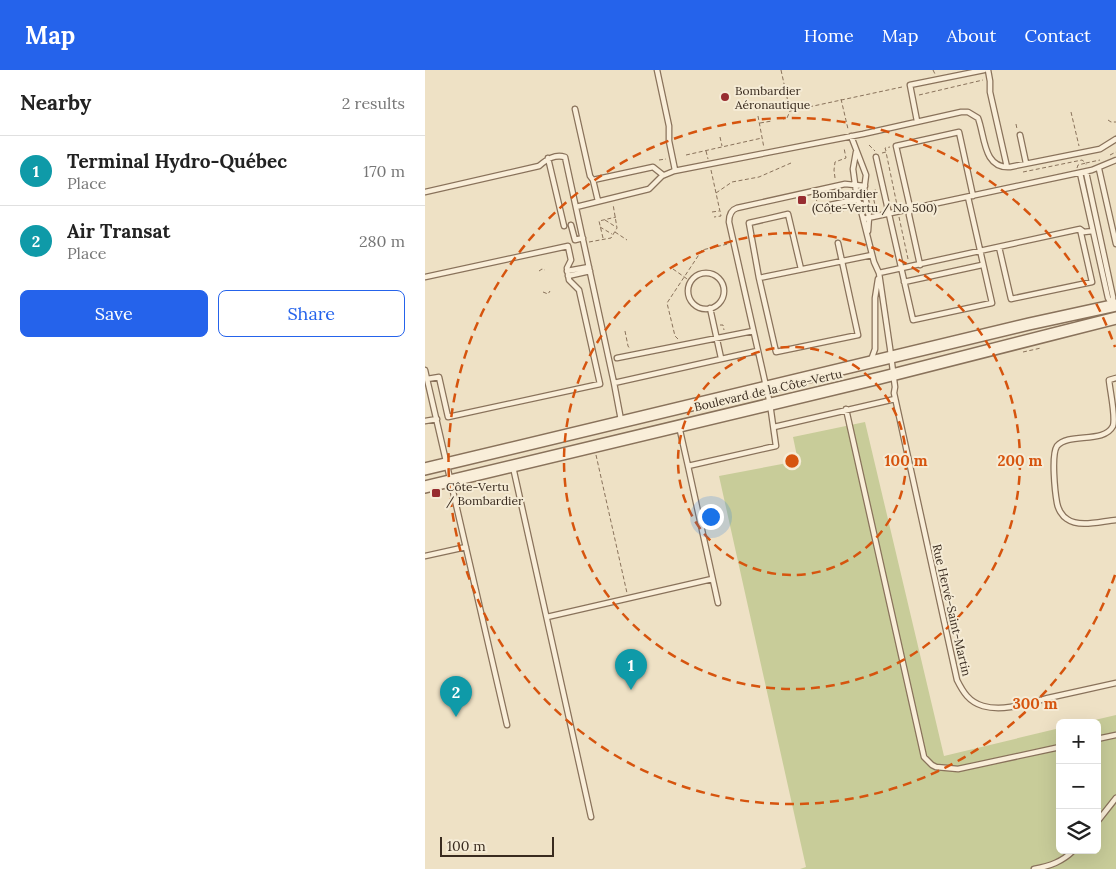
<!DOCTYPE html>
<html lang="en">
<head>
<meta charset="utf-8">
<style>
	body { margin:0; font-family:Lora,serif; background:#f6f6f6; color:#222 }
	.controls { position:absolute; right:15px; bottom:15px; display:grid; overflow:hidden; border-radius:8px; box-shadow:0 5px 20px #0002 }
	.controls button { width:45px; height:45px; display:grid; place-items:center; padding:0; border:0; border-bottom:1px solid #e0e0e0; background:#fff; color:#222; font:25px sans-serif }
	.scale { position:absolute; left:15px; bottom:12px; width:114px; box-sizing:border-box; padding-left:5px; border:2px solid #392b1f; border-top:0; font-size:14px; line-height:18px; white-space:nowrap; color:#392b1f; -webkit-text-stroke:4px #f5ebd5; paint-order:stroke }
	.you { position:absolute; left:285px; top:446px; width:18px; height:18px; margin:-12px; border:4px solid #fff; border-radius:50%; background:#1a73e8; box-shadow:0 0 0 8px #1a73e833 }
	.badge { display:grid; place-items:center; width:32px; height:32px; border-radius:50%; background:#2563eb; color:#fff; font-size:16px; font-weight:700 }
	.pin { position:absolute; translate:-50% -41px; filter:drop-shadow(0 1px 2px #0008) }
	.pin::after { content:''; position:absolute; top:26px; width:18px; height:15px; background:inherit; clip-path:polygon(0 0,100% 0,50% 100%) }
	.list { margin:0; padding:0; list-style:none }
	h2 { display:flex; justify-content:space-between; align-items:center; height:65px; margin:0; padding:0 20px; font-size:21px }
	h2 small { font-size:16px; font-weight:400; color:#767676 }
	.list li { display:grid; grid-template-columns:32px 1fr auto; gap:15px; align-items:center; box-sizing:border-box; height:70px; padding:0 20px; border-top:1px solid #e0e0e0 }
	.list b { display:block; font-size:19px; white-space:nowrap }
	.list p { margin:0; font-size:16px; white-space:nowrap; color:#767676 }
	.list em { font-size:16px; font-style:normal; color:#767676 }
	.actions { display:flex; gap:10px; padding:15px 20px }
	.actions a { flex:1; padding:11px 0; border:1px solid #2563eb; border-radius:8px; text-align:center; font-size:18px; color:#2563eb }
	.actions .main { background:#2563eb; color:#fff }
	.icon { flex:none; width:28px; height:28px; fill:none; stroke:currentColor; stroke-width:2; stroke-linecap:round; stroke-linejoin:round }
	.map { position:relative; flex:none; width:691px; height:799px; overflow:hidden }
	header { display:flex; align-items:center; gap:30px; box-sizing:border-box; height:70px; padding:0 25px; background:#2563eb; color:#fff }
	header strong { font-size:24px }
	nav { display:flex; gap:28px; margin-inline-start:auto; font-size:18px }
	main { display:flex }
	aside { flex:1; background:#fff }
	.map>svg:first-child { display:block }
	.green { fill:#c8cc99 }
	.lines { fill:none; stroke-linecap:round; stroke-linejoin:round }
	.service-casing { stroke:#89725b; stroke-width:7 }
	.tertiary-casing { stroke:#89725b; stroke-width:14 }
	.path { stroke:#89725b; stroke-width:1; stroke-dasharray:4 2.5; stroke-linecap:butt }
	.service { stroke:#f9eed9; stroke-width:4.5 }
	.tertiary { stroke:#f9eed9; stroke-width:11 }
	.ring { fill:none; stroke:#d6540e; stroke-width:2.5; stroke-dasharray:9 6 }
	.poi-dot { fill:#972c30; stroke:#f5ebd5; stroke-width:2 }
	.labels { text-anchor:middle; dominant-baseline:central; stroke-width:4; stroke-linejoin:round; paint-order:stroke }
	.poi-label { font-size:12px; fill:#392b1f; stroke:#f5ebd5; text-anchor:start }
	.street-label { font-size:12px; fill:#392b1f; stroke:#f5ebd5 }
	.centre { fill:#d6540e; stroke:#f5ebd5; stroke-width:2.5 }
	.ring-label { font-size:15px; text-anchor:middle; font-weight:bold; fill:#d6540e; stroke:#f5ebd5; stroke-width:4; stroke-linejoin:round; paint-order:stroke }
</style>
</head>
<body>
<header>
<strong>Map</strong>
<nav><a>Home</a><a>Map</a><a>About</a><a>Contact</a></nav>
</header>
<main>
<aside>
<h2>Nearby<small>2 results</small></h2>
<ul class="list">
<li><span class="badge" style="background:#0f9aa8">1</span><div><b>Terminal Hydro-Québec</b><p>Place</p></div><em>170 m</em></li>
<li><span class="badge" style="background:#0f9aa8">2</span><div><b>Air Transat</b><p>Place</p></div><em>280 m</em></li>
</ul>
<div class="actions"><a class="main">Save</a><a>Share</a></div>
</aside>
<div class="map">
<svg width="691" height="799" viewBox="0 0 691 799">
	<rect width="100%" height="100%" fill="#eee1c5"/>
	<!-- green -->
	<path class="green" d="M 440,352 L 519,686 L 635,658 L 635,780 L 672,780 L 672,653 L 657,653 L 691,645 L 691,799 L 375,799 L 381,797 L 294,406 L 373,391 L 368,367 Z"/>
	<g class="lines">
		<defs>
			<path id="service" d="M 232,0 L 244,56 L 244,71 L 250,100
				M 563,0 L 565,11 L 565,22 L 582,97
				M 150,39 L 165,106 L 168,110
				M 492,51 L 485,15 L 559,0
				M 595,65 L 601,93
				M 426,66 L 441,105 L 439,121 L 444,147 L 443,161
				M 431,82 L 428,99 L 431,121 L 449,192 L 454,203 L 465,278 L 470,317 L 469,323 L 532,610 C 538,622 544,632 558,636 C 579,642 603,633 623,628 C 646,623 668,618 691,613
				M 451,87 L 488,250 L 567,233 L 543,127
				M 123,88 L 139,156
				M 674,99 L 691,174
				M 661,102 L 688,227 L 688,234
				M 655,103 L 683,228 L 687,235
				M 0,122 L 114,96 C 122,89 130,84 140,87 L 189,313 L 196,350
				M 173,131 L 168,110 L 228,97 L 238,105
				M 405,135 L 434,129
				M 151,137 L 224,119 L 237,106 L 249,101 L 438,64 L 536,42 L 543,42 L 553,48 C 560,66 558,99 585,97 L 675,79 L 691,69
				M 406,140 L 437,134
				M 438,149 L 667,100 L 691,90
				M 146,155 L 150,170 L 158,168
				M 574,177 L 586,229 L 667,212 L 655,159
				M 495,195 L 484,145 L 484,133 L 471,76 L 534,62 L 548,126
				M 376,199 L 363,144 L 324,153 L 334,208 L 351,282 L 433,265 L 413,173
				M 142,201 L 164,197
				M263 221a18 18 0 1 1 36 0a18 18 0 1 1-36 0Z
				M 454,203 L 655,159 L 659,162 L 668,161
				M 143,206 L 165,201
				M 0,207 L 143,176 L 146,190 L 142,198 L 144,210 L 154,220 L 175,314 L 23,347 L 14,307 L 2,309 L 0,300
				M 334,208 L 447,185
				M 479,212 L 557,195
				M 285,238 L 296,288
				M 192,288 L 328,261
				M 446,290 L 450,279 L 450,228 L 453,209
				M 691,308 L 684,310 C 685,321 691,347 688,356 C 679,374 644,362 632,376 C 626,385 630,422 632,433 C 633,439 637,446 642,449 C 654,458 677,451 691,450
				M 2,309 L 82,655
				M 189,313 L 332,281
				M 421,339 L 499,687 L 507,695 L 511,697 L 533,699 L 635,677
				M 0,351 L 12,349
				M 254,356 L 263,396
				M 349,357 L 470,329
				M 88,397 L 166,747
				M 0,486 L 41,477
				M 293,533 L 263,396 L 351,376 L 345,334 L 304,152 C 304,146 306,140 312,138 L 420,114 L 440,116
				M 122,547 L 287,509
				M 672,669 L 691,665
				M 672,752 L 691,728
				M 609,799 C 625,796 637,792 649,780"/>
			<path id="tertiary" d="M 0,399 L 604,254 L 691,235
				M 0,417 L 455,308 L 691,248"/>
		</defs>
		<!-- service casing -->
		<use href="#service" class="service-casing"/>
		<!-- tertiary casing -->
		<use href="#tertiary" class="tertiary-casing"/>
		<!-- path -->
		<path class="path" d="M 356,0 L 365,41 L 362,48 L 358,49
			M 508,0 L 510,4
			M 494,25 L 558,10
			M 416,29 L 423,59
			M 365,41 L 477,17
			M 646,42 L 654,76
			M 333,46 L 339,78
			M 683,50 L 686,52 L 691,52
			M 335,53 L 347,51
			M 591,54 L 592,59
			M 295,67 L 297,76
			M 444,75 L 450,81
			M 281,81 L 283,89
			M 461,81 L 460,78 L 465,77
			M 457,83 L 461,82 L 472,135
			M 261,85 L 337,68
			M 685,85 L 691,82
			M 234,90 L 241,89
			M 652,98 L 653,95 L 661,93 L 661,95
			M 286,100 L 296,146 L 289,147
			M 598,102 L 657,90 L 661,93 L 675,90
			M 410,108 L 409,100 L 410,92 L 421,88 L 419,78
			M 451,120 L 447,121 L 451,140
			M 291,123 L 307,112 L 334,107 L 366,93
			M 391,127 L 393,138 L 391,139
			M 287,142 L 294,141
			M 474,147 L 483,189
			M 180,150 L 191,157
			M 175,157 L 187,164
			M 190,162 L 202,170
			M 178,168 L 174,151 L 191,147
			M 164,172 L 186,168 L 192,158 L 188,134
			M 248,199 L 265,211
			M 114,201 L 117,199 L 120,200
			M 118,222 L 123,224 L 125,221
			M 295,255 L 298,255 L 299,260
			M 200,261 L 203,276 L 205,279
			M 253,269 L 250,266 L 242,233 L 277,180 L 303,174
			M 598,282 L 616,278
			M 171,385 L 202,523"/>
		<!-- service -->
		<use href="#service" class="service"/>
		<!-- tertiary -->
		<use href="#tertiary" class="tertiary"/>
	</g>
	<!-- distance rings -->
	<g class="ring">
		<circle cx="367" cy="391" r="114"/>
		<circle cx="367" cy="391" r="228"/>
		<path d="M690 505A343 343 0 1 1 690 277"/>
	</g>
	<!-- markers -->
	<g class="poi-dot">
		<circle cx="300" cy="27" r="5"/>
		<rect x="372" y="125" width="10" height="10" rx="2.5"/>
		<rect x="6" y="418" width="10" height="10" rx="2.5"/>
	</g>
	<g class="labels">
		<!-- poi labels -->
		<g class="poi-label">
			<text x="310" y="20">Bombardier<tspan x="310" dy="14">Aéronautique</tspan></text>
			<text x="387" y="123">Bombardier<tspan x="387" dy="14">(Côte-Vertu / No 500)</tspan></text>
			<text x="21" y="416">Côte-Vertu<tspan x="21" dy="14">/ Bombardier</tspan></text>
		</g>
		<!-- street labels -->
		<g class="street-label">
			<text transform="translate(343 320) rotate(-13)">Boulevard de la Côte-Vertu</text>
			<text transform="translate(527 540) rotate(77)">Rue Hervé-Saint-Martin</text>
		</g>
	</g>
	<circle cx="367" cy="391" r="8" class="centre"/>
	<g class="ring-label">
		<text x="481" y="396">100 m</text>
		<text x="595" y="396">200 m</text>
		<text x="610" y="639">300 m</text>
	</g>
</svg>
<div class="controls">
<button>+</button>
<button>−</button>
<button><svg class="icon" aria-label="layers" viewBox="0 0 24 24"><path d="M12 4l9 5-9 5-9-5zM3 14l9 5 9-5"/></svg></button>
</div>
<div class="scale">100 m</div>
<div class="you"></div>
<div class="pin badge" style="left:206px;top:620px;background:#0f9aa8">1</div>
<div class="pin badge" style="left:31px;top:647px;background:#0f9aa8">2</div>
</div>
</main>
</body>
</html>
